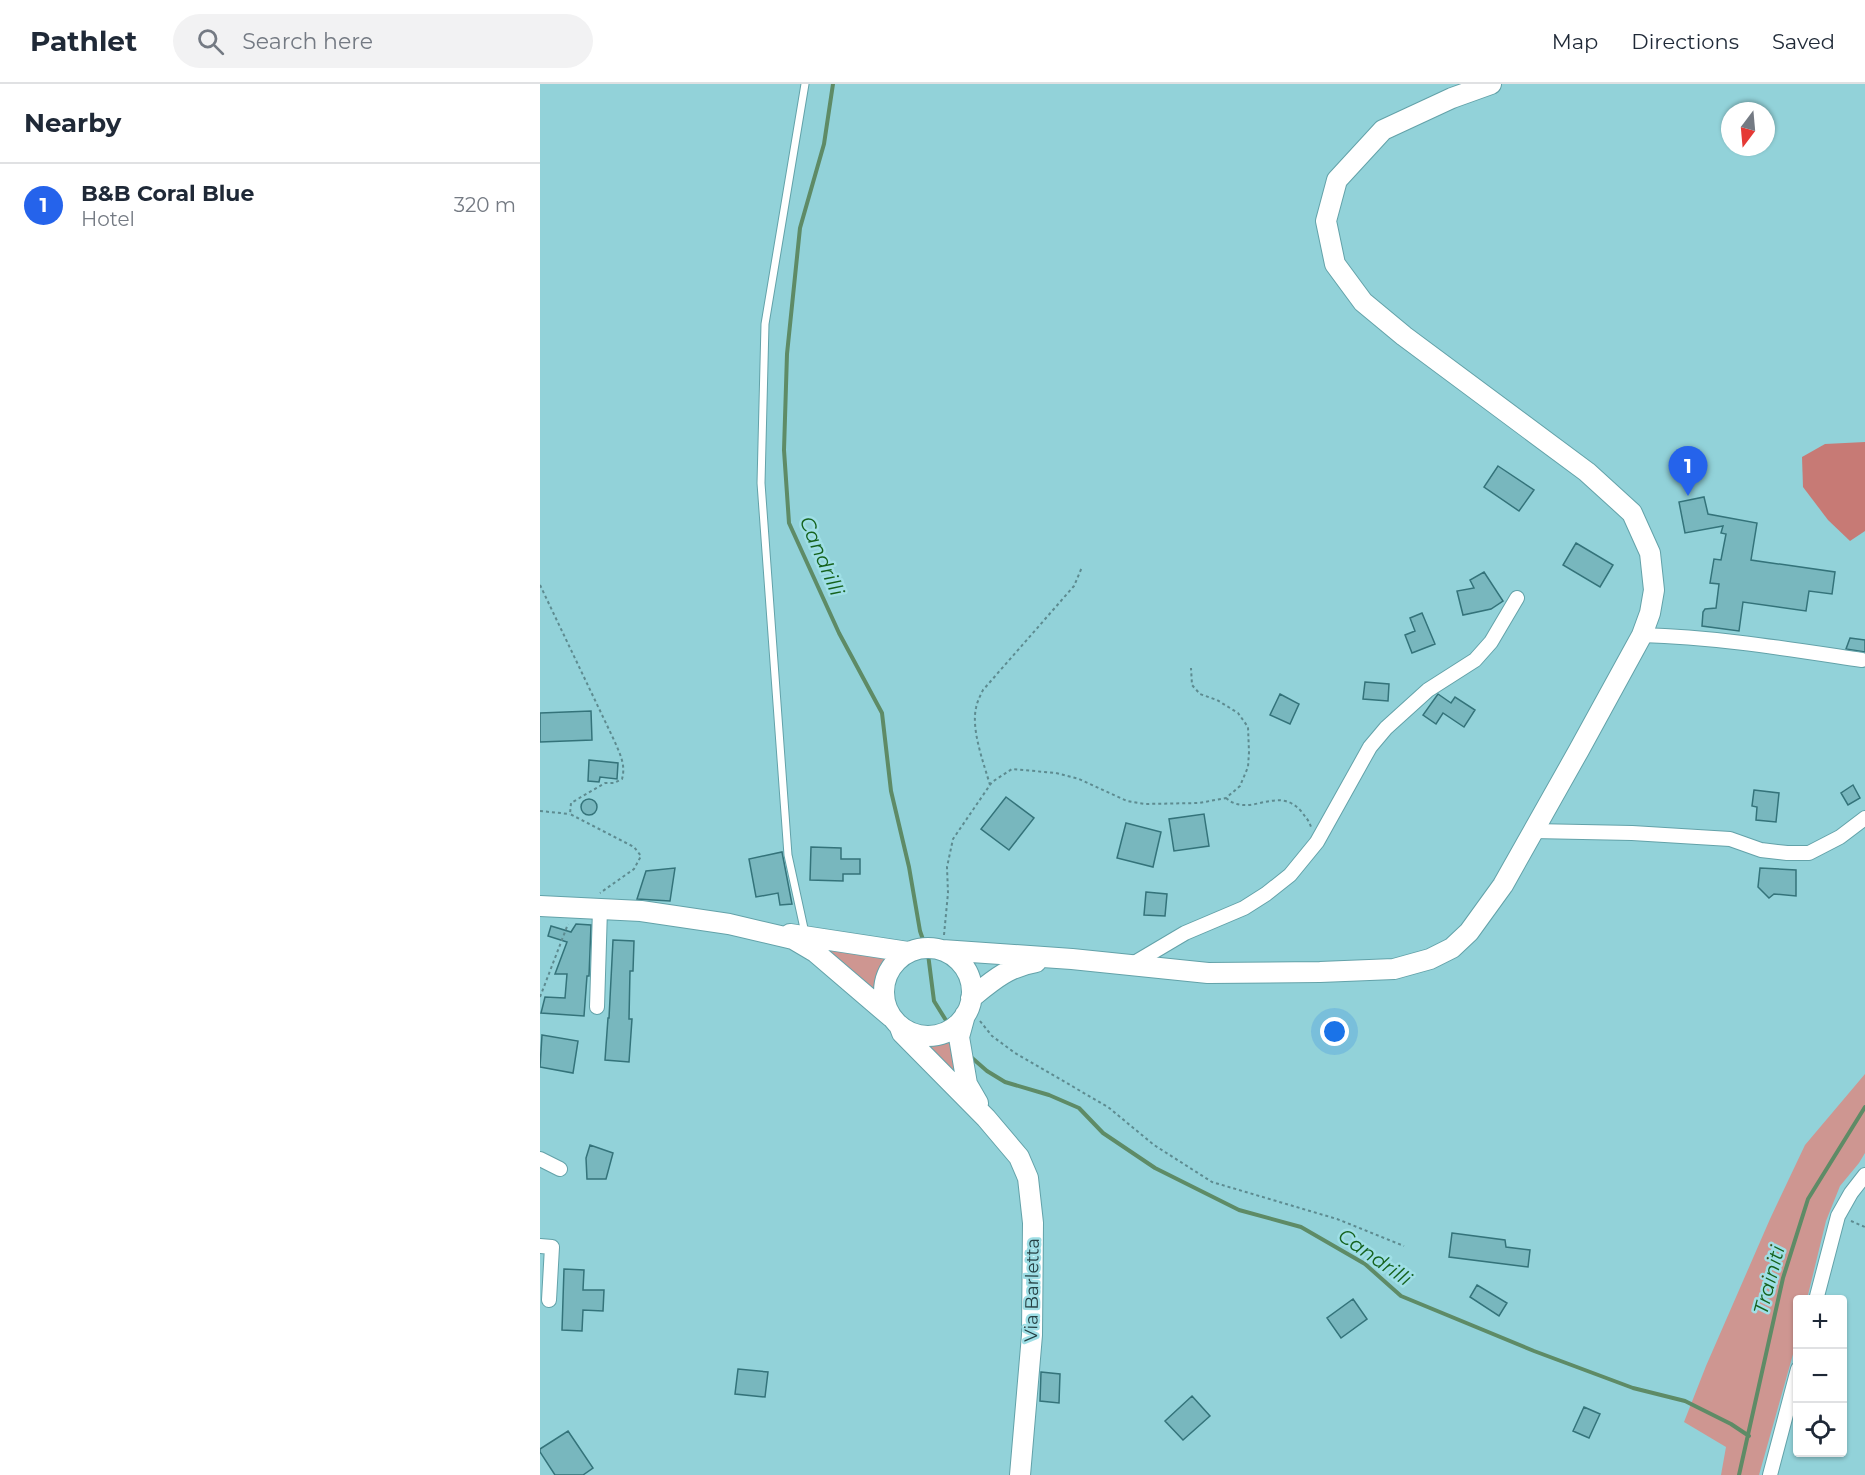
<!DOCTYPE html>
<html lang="en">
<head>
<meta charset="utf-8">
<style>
	body { margin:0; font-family:Montserrat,sans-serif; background:#f2f2f3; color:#1f2937 }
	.controls { position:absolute; right:18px; bottom:18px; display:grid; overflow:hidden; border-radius:6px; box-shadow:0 2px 4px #0004 }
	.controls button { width:54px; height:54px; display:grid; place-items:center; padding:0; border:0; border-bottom:2px solid #e0e1e3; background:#fff; color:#1f2937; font:30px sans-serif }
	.compass { position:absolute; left:1181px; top:18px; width:54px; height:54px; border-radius:50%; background:#fff; box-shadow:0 2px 4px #0004; rotate:196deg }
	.you { position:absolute; left:795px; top:948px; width:21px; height:21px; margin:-15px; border:4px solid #fff; border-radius:50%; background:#1a73e8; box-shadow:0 0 0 9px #1a73e833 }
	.badge { display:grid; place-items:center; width:39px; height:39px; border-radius:50%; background:#2563eb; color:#fff; font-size:20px; font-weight:700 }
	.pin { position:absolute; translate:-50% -50px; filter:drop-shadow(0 2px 3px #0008) }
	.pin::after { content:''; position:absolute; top:32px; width:21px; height:18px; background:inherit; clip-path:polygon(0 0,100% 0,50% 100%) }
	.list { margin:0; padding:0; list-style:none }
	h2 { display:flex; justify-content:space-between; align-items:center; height:78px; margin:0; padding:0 24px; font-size:26px }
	h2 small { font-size:20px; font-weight:400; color:#747a83 }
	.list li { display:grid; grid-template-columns:39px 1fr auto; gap:18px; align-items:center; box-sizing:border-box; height:84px; padding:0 24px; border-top:2px solid #e0e1e3 }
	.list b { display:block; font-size:22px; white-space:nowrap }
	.list p { margin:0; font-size:20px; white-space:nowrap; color:#747a83 }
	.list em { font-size:20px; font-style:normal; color:#747a83 }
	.icon { flex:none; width:33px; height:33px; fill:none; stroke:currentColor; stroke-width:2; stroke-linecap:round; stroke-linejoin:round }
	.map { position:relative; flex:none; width:1325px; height:1391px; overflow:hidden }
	header { display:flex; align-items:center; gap:36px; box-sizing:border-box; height:84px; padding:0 30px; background:#fff; border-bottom:2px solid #e0e1e3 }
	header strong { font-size:28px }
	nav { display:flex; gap:33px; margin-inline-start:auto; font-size:21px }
	.search { width:420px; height:54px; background:#f2f2f3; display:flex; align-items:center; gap:15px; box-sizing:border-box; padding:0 21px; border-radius:33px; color:#747a83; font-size:22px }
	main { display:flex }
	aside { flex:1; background:#fff }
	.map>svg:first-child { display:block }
	.green { fill:#ce9691 }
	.forest { fill:#c77a75 }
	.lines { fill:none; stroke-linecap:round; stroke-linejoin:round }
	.stream { stroke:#5e8b66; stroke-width:4 }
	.building { fill:#78b7be; stroke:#34737a; stroke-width:1.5 }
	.lane-casing { stroke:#63a2a9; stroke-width:9 }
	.street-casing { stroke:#63a2a9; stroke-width:16 }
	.secondary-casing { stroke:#63a2a9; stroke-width:22 }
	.path { stroke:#5d8b90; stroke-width:2; stroke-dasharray:3 3; stroke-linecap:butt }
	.lane { stroke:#fff; stroke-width:7 }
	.street { stroke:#fff; stroke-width:14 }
	.secondary { stroke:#fff; stroke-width:20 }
	.labels { text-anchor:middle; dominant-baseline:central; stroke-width:5; stroke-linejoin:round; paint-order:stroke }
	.street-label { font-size:18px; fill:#253f42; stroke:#9fdfe6 }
	.water-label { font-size:20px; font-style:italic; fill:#15621d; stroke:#9fdfe6 }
</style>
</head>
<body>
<header>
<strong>Pathlet</strong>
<div class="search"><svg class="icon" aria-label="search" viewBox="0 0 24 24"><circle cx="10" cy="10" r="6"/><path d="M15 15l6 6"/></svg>Search here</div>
<nav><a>Map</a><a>Directions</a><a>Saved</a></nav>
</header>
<main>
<aside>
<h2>Nearby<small></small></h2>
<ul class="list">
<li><span class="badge">1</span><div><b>B&amp;B Coral Blue</b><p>Hotel</p></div><em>320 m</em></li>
</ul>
</aside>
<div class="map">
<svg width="1325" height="1391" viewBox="0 0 1325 1391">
	<rect width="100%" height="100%" fill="#92d2d9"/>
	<!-- green -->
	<path class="green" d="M 271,855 L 349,875 L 341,888 L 339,912 Z
		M 415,950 L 422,1006 L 373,954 L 398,957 Z
		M 1325,990 L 1325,1069 L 1319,1079 L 1300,1102 L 1286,1137 L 1267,1215 L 1258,1216 L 1257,1256 L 1219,1391 L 1181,1391 L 1186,1363 L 1144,1338 L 1166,1282 L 1230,1135 L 1265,1061 Z"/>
	<!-- forest -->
	<path class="forest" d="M 1325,358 L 1325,447 L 1310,457 L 1288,436 L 1263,403 L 1262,373 L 1285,360 Z"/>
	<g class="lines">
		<!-- stream -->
		<path class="stream" d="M 293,0 L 284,60 L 260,144 L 247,270 L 244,366 L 249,439 L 299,549 L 342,629 L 351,707 L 369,783 L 380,847 L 388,870 L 394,917 L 407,938
			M 431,973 L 447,987 L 465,998 L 509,1011 L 539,1024 L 563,1049 L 615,1084 L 699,1126 L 761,1143 L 825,1180 L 861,1212 L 994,1267 L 1093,1304 L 1145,1317 L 1191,1340 L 1209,1352
			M 1199,1391 L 1243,1194 L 1268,1115 L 1325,1023"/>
	</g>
	<!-- building -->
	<path class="building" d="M 958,382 L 994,406 L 979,427 L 944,403 Z
		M 1164,413 L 1168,430 L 1217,439 L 1211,476 L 1295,488 L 1292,510 L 1269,507 L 1266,527 L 1203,518 L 1199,547 L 1162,542 L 1163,528 L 1165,525 L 1176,524 L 1179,500 L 1170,499 L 1174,475 L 1181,476 L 1186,450 L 1181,449 L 1183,442 L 1145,449 L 1139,418 Z
		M 1036,459 L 1073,481 L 1060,503 L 1023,481 Z
		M 944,488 L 963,517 L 951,525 L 923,531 L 917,507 L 934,504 L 930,496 Z
		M 882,529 L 895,560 L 872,569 L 865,551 L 875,547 L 870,534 Z
		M 1310,554 L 1325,556 L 1325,568 L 1306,565 Z
		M 825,598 L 849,600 L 848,617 L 823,615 Z
		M 740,610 L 759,620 L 750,640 L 730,631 Z
		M 898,610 L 911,619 L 915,613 L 935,626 L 924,643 L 903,629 L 896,640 L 883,631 Z
		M 51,627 L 52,656 L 0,658 L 0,629 Z
		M 49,676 L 78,679 L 77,695 L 60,693 L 59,698 L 48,697 Z
		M 1313,701 L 1320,714 L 1308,721 L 1301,709 Z
		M 1214,706 L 1239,709 L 1236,738 L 1216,736 L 1217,723 L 1212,722 Z
		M 466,713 L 494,734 L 469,766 L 441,745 Z
		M41 723a8 8 0 1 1 16 0a8 8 0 1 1-16 0Z
		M 664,730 L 669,762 L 634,767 L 629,735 Z
		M 586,739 L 621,748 L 613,783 L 577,774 Z
		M 271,763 L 301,764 L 301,775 L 320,775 L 320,790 L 303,790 L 303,797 L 270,796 Z
		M 242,768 L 252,820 L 240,821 L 238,809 L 216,813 L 209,775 Z
		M 135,784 L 130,817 L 97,815 L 106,787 Z
		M 1220,784 L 1256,786 L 1256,812 L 1234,810 L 1229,814 L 1218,803 Z
		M 606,808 L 627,810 L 625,832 L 604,831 Z
		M 36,840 L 51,841 L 49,892 L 47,892 L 44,932 L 1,929 L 5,913 L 25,914 L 27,890 L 15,890 L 27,858 L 8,852 L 11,842 L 31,848 Z
		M 73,856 L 94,857 L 93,887 L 90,887 L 89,935 L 92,935 L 89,978 L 65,976 L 68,934 L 69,934 Z
		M 2,951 L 38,957 L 33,989 L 0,983 Z
		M 50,1061 L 73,1069 L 66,1095 L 47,1095 L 46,1074 Z
		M 912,1149 L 965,1156 L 966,1163 L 990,1166 L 988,1183 L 909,1173 Z
		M 24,1185 L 44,1186 L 43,1206 L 64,1206 L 63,1227 L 43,1226 L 42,1247 L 22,1246 Z
		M 937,1201 L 967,1219 L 959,1232 L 930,1213 Z
		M 813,1215 L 827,1235 L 801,1254 L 787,1234 Z
		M 198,1285 L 228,1288 L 225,1313 L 195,1310 Z
		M 501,1288 L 520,1290 L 519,1319 L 500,1317 Z
		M 652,1312 L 670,1332 L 643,1356 L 625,1337 Z
		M 1044,1323 L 1060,1330 L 1049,1354 L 1033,1347 Z
		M 28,1347 L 53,1384 L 43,1391 L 15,1391 L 0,1368 L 0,1365 Z"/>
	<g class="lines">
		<defs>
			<path id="lane" d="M 265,849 L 248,771 L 221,399 L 225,240 L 265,0"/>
			<path id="street" d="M 1102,551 C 1176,553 1248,565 1322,576
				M 993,747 L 1092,749 L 1190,755 L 1221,766 L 1247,769 L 1269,769 L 1300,753 L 1325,734
				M 591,881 L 645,849 L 704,824 L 726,810 L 750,791 L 777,758 L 830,663 L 846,644 L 888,606 L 935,576 L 951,558 L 977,514
				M 57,923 L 60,825
				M 0,1075 L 20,1085
				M 0,1162 L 12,1163 L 9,1216
				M 1276,1216 L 1298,1132 L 1311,1109 L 1325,1091
				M 1230,1391 L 1258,1285"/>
			<path id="secondary" d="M 0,822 L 101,827 L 189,840 L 253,855 L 275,868 L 351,933
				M 250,850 L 368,868
				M344 908a44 44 0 1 1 88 0a44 44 0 1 1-88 0Z
				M 402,866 L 532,875 L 668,889 L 780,888 L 854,885 L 890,875 L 912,864 L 929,848 L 963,801 L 1039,666 L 1102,551 L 1110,529 L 1114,506 L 1110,469 L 1092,429 L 1047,388 L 864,252 L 823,218 L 795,180 L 786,137 L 797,96 L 843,46 L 912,14 L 951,0
				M 431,914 C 452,897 469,882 496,878
				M 425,931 L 419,953 L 427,1000 L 438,1019
				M 359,941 L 362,949 L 446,1034 L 479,1073 L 488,1094 L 493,1139 L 492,1251 L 480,1391"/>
		</defs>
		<!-- lane casing -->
		<use href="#lane" class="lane-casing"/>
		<!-- street casing -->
		<use href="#street" class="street-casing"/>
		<!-- secondary casing -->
		<use href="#secondary" class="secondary-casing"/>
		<!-- path -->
		<path class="path" d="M 0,501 L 74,656 C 80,670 86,681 82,695 L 74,699 L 65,699 L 31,719 L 30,730 L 94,763 L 101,772 L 94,785 L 60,809
			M 450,701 C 444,680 431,646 436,624 C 437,618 440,612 443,606 L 534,502 L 542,483
			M 686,714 C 710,735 737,700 761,727 C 765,733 769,736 771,743
			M 0,727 L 30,730
			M 404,851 L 408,809 L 407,783 L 413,755 L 452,698 L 472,685 L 516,689 L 539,695 L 587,717 L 605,720 L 659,719 L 686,714 L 700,702 L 708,683 L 709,668 L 708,643 L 698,629 L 677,616 L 660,610 L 652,601 L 651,584
			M 0,913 L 28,840
			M 440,937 L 452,952 L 475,969 L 568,1023 L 614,1061 L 672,1098 L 797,1135 L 864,1162
			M 1311,1137 L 1325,1143"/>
		<!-- lane -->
		<use href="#lane" class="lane"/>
		<!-- street -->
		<use href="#street" class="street"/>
		<!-- secondary -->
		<use href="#secondary" class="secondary"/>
	</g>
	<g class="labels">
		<!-- street labels -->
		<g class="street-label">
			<text transform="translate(492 1206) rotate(-89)">Via Barletta</text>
		</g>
		<!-- water labels -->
		<g class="water-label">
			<text transform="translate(282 472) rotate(67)">Candrilli</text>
			<text transform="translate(835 1173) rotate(35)">Candrilli</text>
			<text transform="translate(1229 1196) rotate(-75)">Trainiti</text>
		</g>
	</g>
</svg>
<div class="controls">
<button>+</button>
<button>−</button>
<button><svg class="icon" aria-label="locate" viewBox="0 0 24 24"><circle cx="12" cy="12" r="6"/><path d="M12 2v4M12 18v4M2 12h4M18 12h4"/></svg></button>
</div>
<svg class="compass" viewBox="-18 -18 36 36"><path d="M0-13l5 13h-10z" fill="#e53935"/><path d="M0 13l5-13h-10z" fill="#747a83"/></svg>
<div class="you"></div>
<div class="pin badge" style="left:1148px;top:412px">1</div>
</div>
</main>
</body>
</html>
